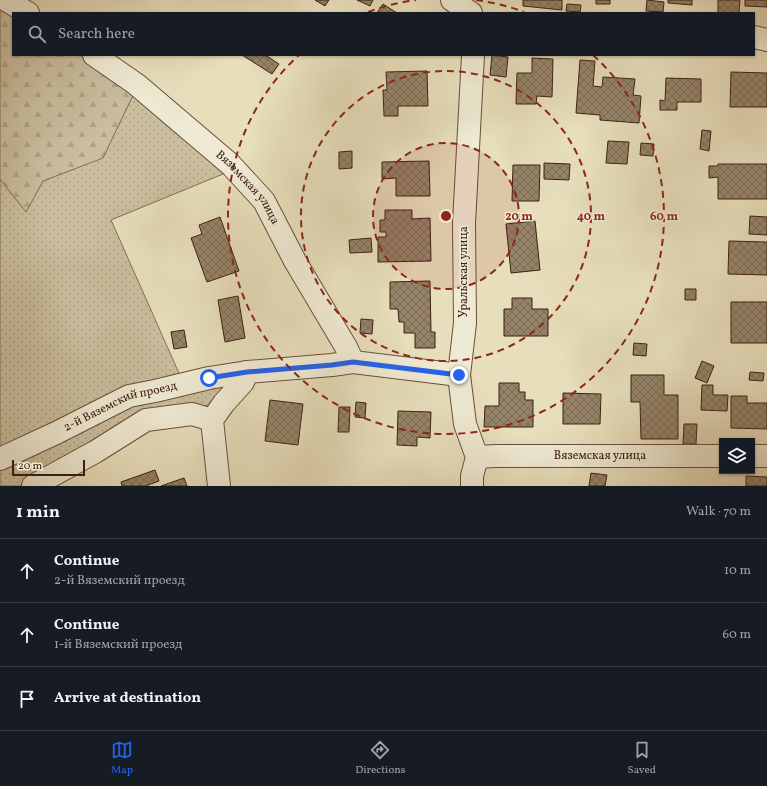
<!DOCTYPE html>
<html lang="en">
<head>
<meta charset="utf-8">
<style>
	body { margin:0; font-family:Vollkorn,serif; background:#242831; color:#f1f3f6 }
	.controls { position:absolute; right:12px; bottom:12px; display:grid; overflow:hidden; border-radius:0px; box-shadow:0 1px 3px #0004 }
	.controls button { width:36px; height:36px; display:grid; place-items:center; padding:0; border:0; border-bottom:1px solid #363941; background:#171b24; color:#f1f3f6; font:20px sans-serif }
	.scale { position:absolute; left:12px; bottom:10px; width:73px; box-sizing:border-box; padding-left:4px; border:2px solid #3d2010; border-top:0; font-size:11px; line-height:14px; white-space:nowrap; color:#3d2010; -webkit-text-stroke:3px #efead3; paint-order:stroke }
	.stop { position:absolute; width:12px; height:12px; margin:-9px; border:3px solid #2563eb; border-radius:50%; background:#fff }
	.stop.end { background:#2563eb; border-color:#fff; box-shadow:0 1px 4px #0008 }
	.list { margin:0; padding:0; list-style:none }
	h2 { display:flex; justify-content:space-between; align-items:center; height:52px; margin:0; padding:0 16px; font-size:17px }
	h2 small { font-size:13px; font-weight:400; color:#9ea1a6 }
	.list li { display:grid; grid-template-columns:26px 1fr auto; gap:12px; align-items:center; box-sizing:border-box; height:64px; padding:0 16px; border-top:1px solid #363941 }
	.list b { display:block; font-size:15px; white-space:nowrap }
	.list p { margin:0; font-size:13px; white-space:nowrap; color:#9ea1a6 }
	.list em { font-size:13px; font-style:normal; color:#9ea1a6 }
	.icon { flex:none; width:22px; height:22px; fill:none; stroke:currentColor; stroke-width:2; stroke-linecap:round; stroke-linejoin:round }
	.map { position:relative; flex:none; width:767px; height:486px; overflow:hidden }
	.search { position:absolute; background:#171b24; box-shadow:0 1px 3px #0004; left:12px; right:12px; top:12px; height:44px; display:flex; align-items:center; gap:10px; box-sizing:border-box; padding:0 14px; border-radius:0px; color:#9ea1a6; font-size:15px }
	.sheet { height:244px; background:#171b24 }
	nav { display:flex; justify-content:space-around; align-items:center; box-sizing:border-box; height:56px; border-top:1px solid #363941; background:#171b24; font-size:11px; color:#9ea1a6 }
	nav a { display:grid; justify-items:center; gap:2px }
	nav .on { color:#2563eb }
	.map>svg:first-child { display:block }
	.grass { fill:url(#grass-dots); stroke:#846f57 }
	.forest { fill:url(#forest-firs); stroke:#846f57 }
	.building { fill:url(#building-cross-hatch); stroke:#3d2010 }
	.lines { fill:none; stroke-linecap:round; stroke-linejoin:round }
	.minor-casing { stroke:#68503b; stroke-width:24 }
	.minor { stroke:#efead3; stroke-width:22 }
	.route { stroke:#2563eb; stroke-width:5 }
	.ring { fill:none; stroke:#8f2418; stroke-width:2; stroke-dasharray:7 5 }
	.labels { text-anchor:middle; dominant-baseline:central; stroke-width:3; stroke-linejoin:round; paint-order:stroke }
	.street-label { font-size:12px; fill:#3d2010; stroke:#efead3 }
	.centre { fill:#8f2418; stroke:#efead3; stroke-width:2 }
	.ring-label { font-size:12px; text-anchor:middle; font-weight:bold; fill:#8f2418; stroke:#efead3; stroke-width:3; stroke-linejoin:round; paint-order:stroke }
</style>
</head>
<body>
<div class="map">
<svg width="767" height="486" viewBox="0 0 767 486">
	<defs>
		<pattern id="grass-dots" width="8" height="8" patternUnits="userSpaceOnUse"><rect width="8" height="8" fill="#cabe9e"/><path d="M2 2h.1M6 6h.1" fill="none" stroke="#aea387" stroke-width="1.8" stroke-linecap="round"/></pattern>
		<pattern id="forest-firs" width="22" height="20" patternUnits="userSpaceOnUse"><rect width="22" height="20" fill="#cabe9e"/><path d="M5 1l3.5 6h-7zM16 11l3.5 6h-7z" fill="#aea387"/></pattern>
		<pattern id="building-cross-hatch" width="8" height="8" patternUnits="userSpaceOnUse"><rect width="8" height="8" fill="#958369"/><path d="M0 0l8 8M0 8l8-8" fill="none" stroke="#7b6b55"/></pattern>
	</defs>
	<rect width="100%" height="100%" fill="#e7debb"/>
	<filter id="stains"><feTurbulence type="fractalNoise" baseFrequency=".005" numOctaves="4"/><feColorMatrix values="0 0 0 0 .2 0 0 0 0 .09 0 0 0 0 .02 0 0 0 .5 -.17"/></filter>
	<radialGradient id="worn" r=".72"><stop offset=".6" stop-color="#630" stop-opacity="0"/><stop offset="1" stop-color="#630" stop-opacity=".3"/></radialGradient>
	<!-- grass -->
	<path class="grass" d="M 135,91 L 228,172 L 111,220 L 186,389 L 232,382 L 217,399 L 206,406 L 191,406 L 91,446 L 20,486 L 0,486 L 0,179 L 26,211 L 43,181 L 103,157 Z"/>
	<!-- forest -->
	<path class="forest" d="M 0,1 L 13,13 L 13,55 L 86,55 L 135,91 L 103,158 L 43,181 L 26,212 L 0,179 Z"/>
	<!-- building -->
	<path class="building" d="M 315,0 L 329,0 L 325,6 Z
		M 357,0 L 373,0 L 370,6 Z
		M 523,0 L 562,0 L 562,10 L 523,6 Z
		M 596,0 L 610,0 L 610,4 L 596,4 Z
		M 647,0 L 664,2 L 663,12 L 646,11 Z
		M 668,0 L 692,0 L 692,5 L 668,3 Z
		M 718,0 L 740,0 L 739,13 L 718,13 Z
		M 745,0 L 767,0 L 767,7 L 745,6 Z
		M 383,4 L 397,13 L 377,13 Z
		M 567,4 L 581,5 L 580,12 L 566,11 Z
		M 242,55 L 265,55 L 279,64 L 272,74 Z
		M 492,55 L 508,57 L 506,77 L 490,75 Z
		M 532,58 L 553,59 L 552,97 L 537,96 L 536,104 L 516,104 L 517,73 L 532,73 Z
		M 580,60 L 595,61 L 593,86 L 602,87 L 603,77 L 635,79 L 633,95 L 641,96 L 639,123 L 600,120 L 600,115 L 576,113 Z
		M 427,71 L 428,106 L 398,106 L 398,116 L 384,116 L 383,90 L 387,90 L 386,72 Z
		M 731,72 L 767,73 L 767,107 L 730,107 Z
		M 666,78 L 701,79 L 701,102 L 677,102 L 677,110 L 660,110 L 660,100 L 665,101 Z
		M 702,130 L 711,131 L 709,151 L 700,149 Z
		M 608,141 L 629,142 L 627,164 L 606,163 Z
		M 641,143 L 654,144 L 653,156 L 640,155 Z
		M 352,151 L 352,168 L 339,169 L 339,152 Z
		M 429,161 L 430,196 L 396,196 L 396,178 L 382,179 L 382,162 Z
		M 544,163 L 570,164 L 569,180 L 544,179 Z
		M 718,164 L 767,164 L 767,199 L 718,199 L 718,177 L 709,178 L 709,166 L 718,166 Z
		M 513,165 L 540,165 L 539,201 L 512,201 Z
		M 385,210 L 412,210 L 412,219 L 430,218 L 431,261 L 378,262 L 378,237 L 386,237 L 386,232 L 380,232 L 380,220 L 385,220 Z
		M 750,216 L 767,217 L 767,235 L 749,234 Z
		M 220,217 L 239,271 L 207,282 L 191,238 L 202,234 L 199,225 Z
		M 535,221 L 540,270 L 511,273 L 506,224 Z
		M 371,238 L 372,252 L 350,253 L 349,240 Z
		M 729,241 L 767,242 L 767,275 L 728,274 Z
		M 430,281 L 431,332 L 435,332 L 435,348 L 415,348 L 415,333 L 404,333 L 404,322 L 399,322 L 398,309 L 390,309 L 390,282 Z
		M 685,289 L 696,289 L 696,300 L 685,300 Z
		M 238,296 L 245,338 L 225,342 L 218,300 Z
		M 512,298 L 532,298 L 532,309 L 548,309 L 548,336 L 504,336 L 504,309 L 512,309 Z
		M 731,302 L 767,302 L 767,343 L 731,343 Z
		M 361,319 L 373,320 L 372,334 L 360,333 Z
		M 184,330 L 187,347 L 174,349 L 171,332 Z
		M 634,343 L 647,344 L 646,356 L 633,355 Z
		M 702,361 L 714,366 L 707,383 L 695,378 Z
		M 750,372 L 764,373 L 763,381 L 749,380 Z
		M 631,375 L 664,375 L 664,395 L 678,395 L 678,439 L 641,439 L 640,402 L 631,402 Z
		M 499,383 L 519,383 L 519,392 L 525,392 L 525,400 L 533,400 L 533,427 L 484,427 L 485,406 L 499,406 Z
		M 702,385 L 713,385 L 713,395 L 728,395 L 727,411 L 701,410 Z
		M 563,393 L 601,394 L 600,424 L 563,424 Z
		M 731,396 L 747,396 L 747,403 L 767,403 L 767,429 L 731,428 Z
		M 270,400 L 303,404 L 298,445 L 265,441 Z
		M 356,402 L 366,403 L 365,418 L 355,417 Z
		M 339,407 L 350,407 L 349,432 L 338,432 Z
		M 398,411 L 431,412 L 430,438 L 417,437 L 417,446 L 397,445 Z
		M 684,424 L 697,424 L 696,444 L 683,444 Z
		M 155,470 L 159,481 L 148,485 L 148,486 L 122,486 L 121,482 Z
		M 591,473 L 607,475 L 605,486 L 589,486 Z
		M 746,476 L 767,477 L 767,486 L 746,486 Z
		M 184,478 L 187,486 L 161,486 Z"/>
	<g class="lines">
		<defs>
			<g id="minor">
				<path d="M 6,0 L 28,13"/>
				<path d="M 452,0 L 471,13"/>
				<path d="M 754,37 L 767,40"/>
				<path id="s1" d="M 94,55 L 136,84 L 230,164 L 264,201 L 295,261 L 346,347 L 353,362"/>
				<path d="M 752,456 L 767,456"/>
				<path id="s2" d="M 477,457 L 496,456 L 722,456"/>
				<path id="s3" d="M 0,459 L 56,433 L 129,396 L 155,391 L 209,378 L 247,372"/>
				<path d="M 33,486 L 95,452 L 146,420 L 192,414 L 212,420"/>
				<path d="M 219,486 L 212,420 L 224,403 L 243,382 L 247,372 L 332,365 L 353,362 L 459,375"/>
				<path d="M 472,486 L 472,476 L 477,457 L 465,424 L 459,375 L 465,323 L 464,223 L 473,55"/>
			</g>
		</defs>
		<!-- minor casing -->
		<use href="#minor" class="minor-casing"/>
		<!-- minor -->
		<use href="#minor" class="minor"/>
	</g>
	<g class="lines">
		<!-- route -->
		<path class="route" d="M 209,378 L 247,372 L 332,365 L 353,362 L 459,375"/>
	</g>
	<!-- distance rings -->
	<circle cx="446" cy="216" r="73" fill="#8f2418" fill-opacity=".12"/>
	<g class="ring">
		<circle cx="446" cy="216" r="73"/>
		<circle cx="446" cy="216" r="145"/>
		<path d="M368 12A218 218 0 0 1 416 0M476 0A218 218 0 0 1 524 12M593 55A218 218 0 1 1 299 55"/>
	</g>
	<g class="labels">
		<!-- street labels -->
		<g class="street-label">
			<text stroke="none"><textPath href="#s1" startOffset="204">Вяземская улица</textPath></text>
			<text transform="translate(464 272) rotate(-90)">Уральская улица</text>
			<text stroke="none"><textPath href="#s3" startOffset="132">2-й Вяземский проезд</textPath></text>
			<text stroke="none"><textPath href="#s2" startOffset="123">Вяземская улица</textPath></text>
		</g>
	</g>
	<circle cx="446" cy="216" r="6" class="centre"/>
	<g class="ring-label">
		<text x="519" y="220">20 m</text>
		<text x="591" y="220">40 m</text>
		<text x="664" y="220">60 m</text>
	</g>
	<rect width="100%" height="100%" filter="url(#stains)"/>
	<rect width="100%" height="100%" fill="url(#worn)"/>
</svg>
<div class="controls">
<button><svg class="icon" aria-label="layers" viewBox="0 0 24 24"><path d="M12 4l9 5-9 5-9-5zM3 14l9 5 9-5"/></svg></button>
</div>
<div class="scale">20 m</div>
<div class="stop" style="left:209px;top:378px"></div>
<div class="stop end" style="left:459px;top:375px"></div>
<div class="search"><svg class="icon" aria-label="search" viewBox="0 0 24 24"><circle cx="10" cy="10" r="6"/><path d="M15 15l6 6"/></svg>Search here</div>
</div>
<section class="sheet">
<h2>1 min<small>Walk · 70 m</small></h2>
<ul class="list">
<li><svg class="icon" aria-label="ahead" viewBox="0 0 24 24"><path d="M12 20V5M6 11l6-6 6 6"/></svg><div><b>Continue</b><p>2-й Вяземский проезд</p></div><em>10 m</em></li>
<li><svg class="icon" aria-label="ahead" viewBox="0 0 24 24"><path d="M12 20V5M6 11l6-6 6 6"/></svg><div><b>Continue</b><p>1-й Вяземский проезд</p></div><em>60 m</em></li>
<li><svg class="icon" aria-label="arrive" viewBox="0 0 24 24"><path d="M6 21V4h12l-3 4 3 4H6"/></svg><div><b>Arrive at destination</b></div></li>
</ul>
</section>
<nav>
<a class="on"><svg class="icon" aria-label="map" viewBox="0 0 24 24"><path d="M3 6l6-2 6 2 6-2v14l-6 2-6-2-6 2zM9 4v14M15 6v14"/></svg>Map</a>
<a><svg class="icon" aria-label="directions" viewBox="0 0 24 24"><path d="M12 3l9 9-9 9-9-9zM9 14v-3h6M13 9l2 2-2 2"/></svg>Directions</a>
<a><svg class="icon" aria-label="saved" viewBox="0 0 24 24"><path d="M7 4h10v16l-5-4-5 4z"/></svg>Saved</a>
</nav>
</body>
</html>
